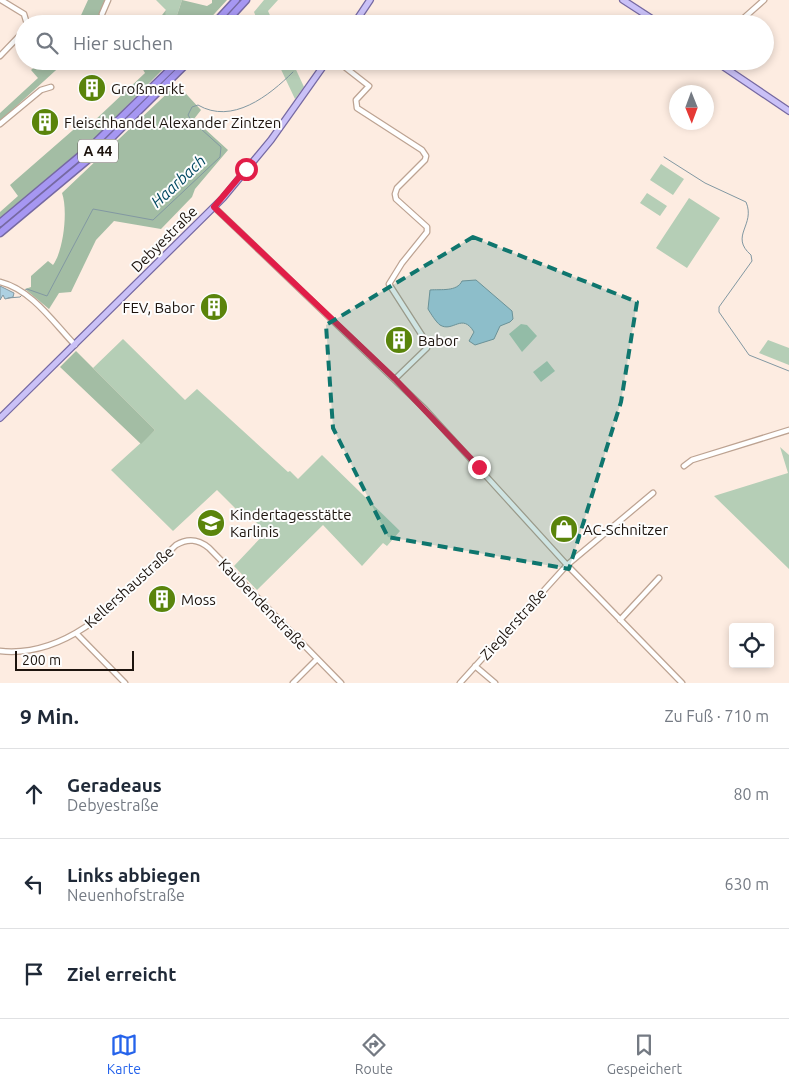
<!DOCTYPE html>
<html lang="de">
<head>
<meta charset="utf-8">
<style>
	body { margin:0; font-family:Ubuntu,sans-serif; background:#f6f6f7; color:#1f2937 }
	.controls { position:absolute; right:15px; bottom:15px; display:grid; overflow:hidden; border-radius:5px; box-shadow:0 2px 8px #0003 }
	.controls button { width:45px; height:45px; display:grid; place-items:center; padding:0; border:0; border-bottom:1px solid #e0e1e3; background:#fff; color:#1f2937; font:25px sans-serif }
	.compass { position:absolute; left:669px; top:85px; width:45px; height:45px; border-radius:50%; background:#fff; box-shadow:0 2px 8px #0003; rotate:179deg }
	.scale { position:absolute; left:15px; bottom:12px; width:119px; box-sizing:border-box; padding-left:5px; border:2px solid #1d140e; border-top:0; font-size:14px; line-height:18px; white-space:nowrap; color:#1d140e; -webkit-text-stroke:4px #fdfdfd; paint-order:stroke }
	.stop { position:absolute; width:15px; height:15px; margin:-11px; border:4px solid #e11d48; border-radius:50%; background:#fff }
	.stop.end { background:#e11d48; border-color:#fff; box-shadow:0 1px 5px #0008 }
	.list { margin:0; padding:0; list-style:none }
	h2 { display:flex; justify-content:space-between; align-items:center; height:65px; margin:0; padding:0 20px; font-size:21px }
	h2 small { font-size:16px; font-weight:400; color:#747a83 }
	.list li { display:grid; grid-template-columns:32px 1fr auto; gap:15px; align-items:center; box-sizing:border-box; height:90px; padding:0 20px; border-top:1px solid #e0e1e3 }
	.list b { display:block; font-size:19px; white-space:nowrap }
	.list p { margin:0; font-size:16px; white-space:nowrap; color:#747a83 }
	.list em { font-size:16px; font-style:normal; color:#747a83 }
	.icon { flex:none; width:28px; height:28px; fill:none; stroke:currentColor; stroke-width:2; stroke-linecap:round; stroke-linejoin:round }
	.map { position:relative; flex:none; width:789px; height:683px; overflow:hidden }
	.search { position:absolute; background:#fff; box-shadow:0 2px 8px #0003; left:15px; right:15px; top:15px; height:55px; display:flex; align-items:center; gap:12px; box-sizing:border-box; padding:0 18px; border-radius:28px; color:#747a83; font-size:19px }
	.sheet { height:335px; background:#fff }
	nav { display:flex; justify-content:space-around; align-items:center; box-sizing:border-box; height:70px; border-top:1px solid #e0e1e3; background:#fff; font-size:14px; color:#747a83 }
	nav a { display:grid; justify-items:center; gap:2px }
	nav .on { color:#2563eb }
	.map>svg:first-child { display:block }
	.green { fill:#b5ceb6 }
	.forest { fill:#a3bda4 }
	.water { fill:#add0e1; stroke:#8298a2 }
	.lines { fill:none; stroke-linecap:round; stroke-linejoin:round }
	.stream { stroke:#8298a2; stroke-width:1 }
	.minor-casing { stroke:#bda392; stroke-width:7 }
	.major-casing { stroke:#7669a2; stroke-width:8 }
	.highway-casing { stroke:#7669a2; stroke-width:9 }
	.minor { stroke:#fff; stroke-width:4.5 }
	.major { stroke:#cac1f7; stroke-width:5.5 }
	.highway { stroke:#a697f2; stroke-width:6 }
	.route { stroke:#e11d48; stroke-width:6 }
	.marked { fill:#0f766e; fill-opacity:0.2; stroke:#0f766e; stroke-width:4; stroke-dasharray:10 6; stroke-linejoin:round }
	.labels { text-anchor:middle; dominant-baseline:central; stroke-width:4; stroke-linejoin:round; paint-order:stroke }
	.shield { fill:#fdfdfd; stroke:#605a56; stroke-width:1 }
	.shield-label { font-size:14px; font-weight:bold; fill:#1d140e }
	.poi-label { font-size:15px; fill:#1d140e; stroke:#fdfdfd; text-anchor:start }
	.street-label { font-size:15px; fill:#1d140e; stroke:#fdfdfd }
	.water-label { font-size:16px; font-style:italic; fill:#034962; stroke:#fdfdfd }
</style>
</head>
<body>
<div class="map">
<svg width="789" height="683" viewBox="0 0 789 683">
	<rect width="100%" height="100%" fill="#fdece1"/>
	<!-- green -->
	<path class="green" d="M 156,0 L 182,0 L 175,21 L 164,18 L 166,10 Z
		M 264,0 L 278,0 L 268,11 L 274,24 L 259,24 L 254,12 Z
		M 277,61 L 292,61 L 304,87 L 295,99 Z
		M 661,164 L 684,179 L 673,195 L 650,180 Z
		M 647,193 L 667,206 L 660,216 L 640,203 Z
		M 689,198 L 720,218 L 687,268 L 656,248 Z
		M 521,324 L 527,325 L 537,336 L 522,352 L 509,334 Z
		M 123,339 L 185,400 L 197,389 L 288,472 L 290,471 L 298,479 L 322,455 L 400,531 L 387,546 L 383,543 L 362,566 L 323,525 L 257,590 L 234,566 L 266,532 L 248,514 L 244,517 L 217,490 L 173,531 L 111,470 L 155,430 L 93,368 Z
		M 768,340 L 789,348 L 789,365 L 759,353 Z
		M 547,361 L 555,371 L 541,382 L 533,372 Z
		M 780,447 L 789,455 L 789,569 L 714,496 L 788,473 Z"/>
	<!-- forest -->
	<path class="forest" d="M 88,0 L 105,0 L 99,16 L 108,20 L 104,24 L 77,24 Z
		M 182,0 L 207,6 L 212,3 L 212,0 L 227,0 L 205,24 L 155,24 L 166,10 L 165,18 L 175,21 Z
		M 42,61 L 66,61 L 0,121 L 0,113 L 38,78 L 31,70 Z
		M 147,61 L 171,61 L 93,140 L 0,218 L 0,212 L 18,196 L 10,185 L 88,117 L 93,122 L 145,73 L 142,68 Z
		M 177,84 L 201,110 L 194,119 L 228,150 L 195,189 L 192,197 L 161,229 L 114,221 L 96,240 L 71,292 L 59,293 L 49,309 L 25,289 L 31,287 L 31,276 L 48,261 L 53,265 C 64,250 68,209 62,193 Z
		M 76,351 L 155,430 L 141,444 L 60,367 Z"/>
	<!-- water -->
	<path class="water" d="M 476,280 L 512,311 L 513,319 L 510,322 L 500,326 L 494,339 L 475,345 L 469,341 L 474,332 C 462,312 453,333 440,325 C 436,322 431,314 428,309 L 430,290 C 441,289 457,292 462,281 Z
		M 0,286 L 14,293 L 13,297 L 5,299 L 3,295 L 0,300 Z"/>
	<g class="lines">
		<!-- stream -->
		<path class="stream" d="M 664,157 L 705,183 L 746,202 C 756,225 729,236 751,255 L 752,261 L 719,307 L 719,312 L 749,355 L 789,371
			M 24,291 L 27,289 L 47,296 L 93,209 L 153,220 L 220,157 L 221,147 L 191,120 L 188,115 L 192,107 L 198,105 C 232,125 269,96 293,72
			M 8,298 L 20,297 L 22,295"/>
		<defs>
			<path id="minor" d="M 1,0 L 24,14 L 27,24
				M 102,14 L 108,0
				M 737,24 L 764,0
				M 0,56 L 24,31
				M 337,61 L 369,86 L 356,100 L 357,108 L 422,150 L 426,156 L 425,160 L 397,188 L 395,194 L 396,199 L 427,227 L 427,232 L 402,263 L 389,284 L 425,340 L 427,348 L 395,379
				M 0,124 L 41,90 L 51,87
				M 214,207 L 425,409 L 567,565 L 682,683
				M 0,282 C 32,290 53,322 75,345
				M 684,466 L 692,460 L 789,430
				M 620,620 L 659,578
				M 76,633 L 125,683
				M 0,651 C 74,659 128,591 176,545 C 188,538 198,539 209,548 L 341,683
				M 475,666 L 495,683
				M 293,683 L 317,659
				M 460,683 L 567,565 L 653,493"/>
			<path id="major" d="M 623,0 L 660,24
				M 354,24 L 370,0
				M 715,61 L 789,111
				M 0,418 L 223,198 L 271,140 L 327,61"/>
			<path id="highway" d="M 214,24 L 236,0
				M 224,24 L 246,0
				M 0,223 L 92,146 L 179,61
				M 0,233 L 97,152 L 189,61"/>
		</defs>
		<!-- minor casing -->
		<use href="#minor" class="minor-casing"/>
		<!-- major casing -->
		<use href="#major" class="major-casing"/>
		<!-- highway casing -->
		<use href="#highway" class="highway-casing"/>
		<!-- minor -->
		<use href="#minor" class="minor"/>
		<!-- major -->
		<use href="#major" class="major"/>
		<!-- highway -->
		<use href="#highway" class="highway"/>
	</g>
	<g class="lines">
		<!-- route -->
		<path class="route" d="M 246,169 L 214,207 L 395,379 L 479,467"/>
	</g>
	<!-- marked area -->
	<path class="marked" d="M 473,237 L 637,302 L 621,402 L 569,569 L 388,537 L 333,428 L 326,325 Z"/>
	<!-- icons -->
	<defs>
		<symbol id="building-disc" viewBox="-11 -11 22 22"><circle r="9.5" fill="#5a840b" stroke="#fdfdfd"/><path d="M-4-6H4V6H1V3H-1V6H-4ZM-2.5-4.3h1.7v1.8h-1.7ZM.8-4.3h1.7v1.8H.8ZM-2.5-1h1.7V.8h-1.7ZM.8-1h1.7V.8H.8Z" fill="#fff"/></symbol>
		<symbol id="school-disc" viewBox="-11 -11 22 22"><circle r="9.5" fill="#5a840b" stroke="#fdfdfd"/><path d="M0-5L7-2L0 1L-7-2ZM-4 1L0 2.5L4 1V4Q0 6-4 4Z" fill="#fff"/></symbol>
		<symbol id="shop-disc" viewBox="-11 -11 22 22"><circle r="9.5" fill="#5a840b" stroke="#fdfdfd"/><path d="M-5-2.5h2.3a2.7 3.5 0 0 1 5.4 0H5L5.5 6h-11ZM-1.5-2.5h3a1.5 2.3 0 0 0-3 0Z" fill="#fff"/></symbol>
	</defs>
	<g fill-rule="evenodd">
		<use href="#building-disc" x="76" y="72" width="32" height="32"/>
		<use href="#building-disc" x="29" y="106" width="32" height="32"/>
		<use href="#building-disc" x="198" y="291" width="32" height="32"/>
		<use href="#building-disc" x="383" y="324" width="32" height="32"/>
		<use href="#school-disc" x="195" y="507" width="32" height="32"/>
		<use href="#shop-disc" x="548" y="513" width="32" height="32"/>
		<use href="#building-disc" x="146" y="583" width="32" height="32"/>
	</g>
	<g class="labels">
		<!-- shield labels -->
		<rect class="shield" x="78" y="139.5" width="40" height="23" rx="4"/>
		<g class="shield-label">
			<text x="98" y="151">A 44</text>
		</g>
		<!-- poi labels -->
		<g class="poi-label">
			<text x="111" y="88">Großmarkt</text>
			<text x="64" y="122">Fleischhandel Alexander Zintzen</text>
			<text x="195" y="307" text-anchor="end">FEV, Babor</text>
			<text x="418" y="340">Babor</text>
			<text x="230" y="514">Kindertagesstätte<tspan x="230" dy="17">Karlinis</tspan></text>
			<text x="583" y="529">AC-Schnitzer</text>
			<text x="181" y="599">Moss</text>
		</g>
		<!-- street labels -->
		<g class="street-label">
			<text transform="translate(164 239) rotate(-45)">Debyestraße</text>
			<text transform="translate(129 587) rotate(-42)">Kellershaustraße</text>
			<text transform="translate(263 604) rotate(46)">Kaubendenstraße</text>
			<text transform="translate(513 624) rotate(-48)">Zieglerstraße</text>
		</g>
		<!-- water labels -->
		<g class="water-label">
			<text transform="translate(178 181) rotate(-43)">Haarbach</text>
		</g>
	</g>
</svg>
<div class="controls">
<button><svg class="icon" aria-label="locate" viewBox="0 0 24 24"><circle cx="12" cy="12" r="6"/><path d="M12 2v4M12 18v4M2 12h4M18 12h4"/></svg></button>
</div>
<svg class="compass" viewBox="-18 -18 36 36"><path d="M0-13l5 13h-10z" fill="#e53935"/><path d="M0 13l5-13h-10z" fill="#747a83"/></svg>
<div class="scale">200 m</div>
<div class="stop" style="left:246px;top:169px"></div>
<div class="stop end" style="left:479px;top:467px"></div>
<div class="search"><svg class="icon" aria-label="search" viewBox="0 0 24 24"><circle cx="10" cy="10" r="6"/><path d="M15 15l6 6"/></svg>Hier suchen</div>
</div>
<section class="sheet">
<h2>9 Min.<small>Zu Fuß · 710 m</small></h2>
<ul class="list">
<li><svg class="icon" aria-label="ahead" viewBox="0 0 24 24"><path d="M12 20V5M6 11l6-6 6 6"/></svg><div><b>Geradeaus</b><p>Debyestraße</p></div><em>80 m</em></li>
<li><svg class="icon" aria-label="left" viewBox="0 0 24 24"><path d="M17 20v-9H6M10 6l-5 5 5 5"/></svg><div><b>Links abbiegen</b><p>Neuenhofstraße</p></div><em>630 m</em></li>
<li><svg class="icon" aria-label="arrive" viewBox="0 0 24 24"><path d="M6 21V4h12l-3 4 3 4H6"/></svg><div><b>Ziel erreicht</b></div></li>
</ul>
</section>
<nav>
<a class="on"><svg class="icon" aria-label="map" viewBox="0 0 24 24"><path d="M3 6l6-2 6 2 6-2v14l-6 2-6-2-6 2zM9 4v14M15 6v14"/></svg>Karte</a>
<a><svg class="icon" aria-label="directions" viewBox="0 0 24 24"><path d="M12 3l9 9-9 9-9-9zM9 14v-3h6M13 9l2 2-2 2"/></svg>Route</a>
<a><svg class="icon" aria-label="saved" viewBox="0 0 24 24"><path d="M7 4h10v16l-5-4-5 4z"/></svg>Gespeichert</a>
</nav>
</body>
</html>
